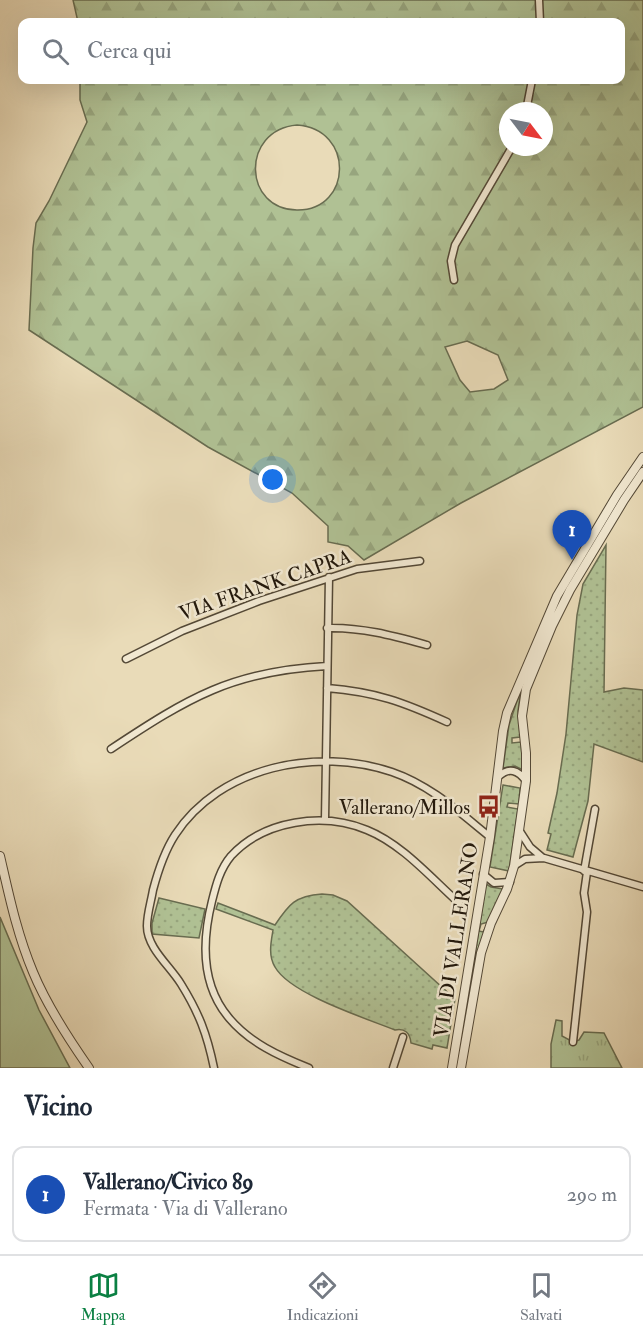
<!DOCTYPE html>
<html lang="it">
<head>
<meta charset="utf-8">
<style>
	body { margin:0; font-family:"IM FELL Double Pica",serif; background:#f6f6f7; color:#1f2937 }
	.compass { position:absolute; left:499px; top:102px; width:54px; height:54px; border-radius:50%; background:#fff; box-shadow:0 6px 24px #0002; rotate:122deg }
	.you { position:absolute; left:273px; top:480px; width:21px; height:21px; margin:-15px; border:4px solid #fff; border-radius:50%; background:#1a73e8; box-shadow:0 0 0 9px #1a73e833 }
	.badge { display:grid; place-items:center; width:39px; height:39px; border-radius:50%; background:#0b8043; color:#fff; font-size:20px; font-weight:700 }
	.pin { position:absolute; translate:-50% -50px; filter:drop-shadow(0 2px 3px #0008) }
	.pin::after { content:''; position:absolute; top:32px; width:21px; height:18px; background:inherit; clip-path:polygon(0 0,100% 0,50% 100%) }
	.list { margin:0; padding:0; list-style:none }
	h2 { display:flex; justify-content:space-between; align-items:center; height:78px; margin:0; padding:0 24px; font-size:26px }
	h2 small { font-size:20px; font-weight:400; color:#747a83 }
	.list li { display:grid; grid-template-columns:39px 1fr auto; gap:18px; align-items:center; box-sizing:border-box; height:96px; margin:0 12px 12px; padding:0 12px; border:2px solid #e0e1e3; border-radius:12px }
	.list b { display:block; font-size:22px; white-space:nowrap }
	.list p { margin:0; font-size:20px; white-space:nowrap; color:#747a83 }
	.list em { font-size:20px; font-style:normal; color:#747a83 }
	.icon { flex:none; width:33px; height:33px; fill:none; stroke:currentColor; stroke-width:2; stroke-linecap:round; stroke-linejoin:round }
	.map { position:relative; flex:none; width:643px; height:1068px; overflow:hidden }
	.search { position:absolute; background:#fff; box-shadow:0 6px 24px #0002; left:18px; right:18px; top:18px; height:66px; display:flex; align-items:center; gap:15px; box-sizing:border-box; padding:0 21px; border-radius:12px; color:#747a83; font-size:22px }
	.sheet { height:186px; background:#fff }
	nav { display:flex; justify-content:space-around; align-items:center; box-sizing:border-box; height:84px; border-top:2px solid #e0e1e3; background:#fff; font-size:16px; color:#747a83 }
	nav a { display:grid; justify-items:center; gap:3px }
	nav .on { color:#0b8043 }
	.map>svg:first-child { display:block }
	.grass { fill:url(#grass-dots); stroke:#686c50; stroke-width:1.5 }
	.forest { fill:url(#forest-firs); stroke:#686c50; stroke-width:1.5; fill-rule:evenodd }
	.park { fill:url(#park-tufts); stroke:#686c50; stroke-width:1.5 }
	.pitch { fill:#b0c194; stroke:#686c50; stroke-width:1.5 }
	.lines { fill:none; stroke-linecap:round; stroke-linejoin:round }
	.minor-casing { stroke:#534836; stroke-width:9 }
	.tertiary-casing { stroke:#534836; stroke-width:10 }
	.minor { stroke:#f1e8d1; stroke-width:6 }
	.tertiary { stroke:#f1e8d1; stroke-width:8 }
	.labels { text-anchor:middle; dominant-baseline:central; stroke-width:5; stroke-linejoin:round; paint-order:stroke }
	.street-label { font-size:20px; fill:#21170b; stroke:#f1e8d1 }
	.poi-label { font-size:20px; fill:#21170b; stroke:#f1e8d1; text-anchor:end }
</style>
</head>
<body>
<div class="map">
<svg width="643" height="1068" viewBox="0 0 643 1068">
	<defs>
		<pattern id="grass-dots" width="8" height="8" patternUnits="userSpaceOnUse" patternTransform="scale(1.5)"><rect width="8" height="8" fill="#b0c194"/><path d="M2 2h.1M6 6h.1" fill="none" stroke="#97a57e" stroke-width="1.8" stroke-linecap="round"/></pattern>
		<pattern id="forest-firs" width="22" height="20" patternUnits="userSpaceOnUse" patternTransform="scale(1.5)"><rect width="22" height="20" fill="#b0c194"/><path d="M5 1l3.5 6h-7zM16 11l3.5 6h-7z" fill="#97a57e"/></pattern>
		<pattern id="park-tufts" width="24" height="20" patternUnits="userSpaceOnUse" patternTransform="scale(1.5)"><rect width="24" height="20" fill="#b0c194"/><path d="M3 7l-1-3M5 7V3M7 7l1-3M15 17l-1-3M17 17v-4M19 17l1-3" fill="none" stroke="#97a57e"/></pattern>
	</defs>
	<rect width="100%" height="100%" fill="#e9dbb8"/>
	<filter id="stains"><feTurbulence type="fractalNoise" baseFrequency=".00333" numOctaves="4"/><feColorMatrix values="0 0 0 0 .2 0 0 0 0 .09 0 0 0 0 .02 0 0 0 .5 -.17"/></filter>
	<radialGradient id="worn" r=".72"><stop offset=".6" stop-color="#630" stop-opacity="0"/><stop offset="1" stop-color="#630" stop-opacity=".3"/></radialGradient>
	<!-- grass -->
	<path class="grass" d="M 606,545 L 604,692 L 624,688 L 643,690 L 643,762 L 594,744 L 588,801 L 573,857 L 547,850 L 551,834 L 548,833 L 557,793 L 566,734 L 577,615 L 583,584 Z
		M 521,689 L 518,711 L 520,737 L 512,738 L 512,743 L 521,742 L 523,770 L 515,766 L 503,768 L 509,725 Z
		M 503,785 L 520,788 L 519,804 L 508,803 L 507,807 L 518,809 L 509,871 L 490,867 Z
		M 486,884 L 491,887 L 503,889 L 488,922 L 481,924 L 479,931 L 483,932 L 486,927 L 472,974 Z
		M 322,894 L 333,895 L 347,901 L 455,999 L 447,1048 L 433,1045 L 432,1049 L 411,1043 C 410,1033 405,1028 395,1030 C 365,1018 290,994 275,967 C 268,956 271,942 273,930 L 216,909 L 218,903 L 275,925 C 289,904 295,896 322,894 Z
		M 159,898 L 205,909 L 199,938 L 152,934 L 152,923 Z"/>
	<!-- forest -->
	<path class="forest" d="M 73,0 L 643,0 L 643,407 L 461,503 L 364,560 L 348,546 L 328,542 L 328,526 L 292,493 L 208,447 L 29,330 L 33,248 L 36,223 L 49,201 L 87,122 L 80,100 L 80,80 L 620,80 L 620,22 L 78,22 ZM 508,111 L 544,111 L 544,147 L 508,147 ZM 297,125 C 355,129 352,210 298,210 C 243,211 240,130 297,125 ZM 467,341 L 498,355 L 508,380 L 494,389 L 470,392 L 460,380 L 445,347 Z"/>
	<!-- park -->
	<path class="park" d="M 556,1020 L 562,1021 L 562,1036 L 573,1042 L 579,1040 L 584,1032 L 604,1033 L 622,1068 L 551,1068 L 551,1044 Z"/>
	<!-- pitch -->
	<path class="pitch" d="M 0,917 L 39,1010 L 70,1068 L 0,1068 Z"/>
	<g class="lines">
		<defs>
			<path id="minor" d="M 539,0 L 540,22
				M 526,111 L 532,80
				M 454,280 L 451,261 L 455,245 L 512,147
				M 327,628 C 362,627 394,636 427,645
				M 126,659 L 182,631 L 259,601 L 357,569 L 420,561
				M 327,688 C 376,692 403,702 447,722
				M 111,749 C 188,698 232,671 327,666
				M 499,776 C 509,767 518,770 526,781
				M 325,820 L 329,577
				M 519,830 L 530,847 L 543,858
				M 514,866 L 525,859 L 544,858 L 643,887
				M 584,871 L 595,809
				M 483,874 L 494,883 L 510,882
				M 573,1042 L 587,912 L 584,893 L 587,872
				M 214,1068 C 207,1034 199,1013 181,984 C 170,966 147,948 147,926 C 147,914 151,902 153,890 C 158,871 164,852 175,835 C 220,766 317,747 392,772 C 430,785 459,812 490,837
				M 309,1068 C 279,1056 250,1043 229,1018 C 201,985 202,941 212,901 C 216,885 220,869 231,856 C 264,820 323,812 367,830 C 402,844 431,878 459,903
				M 393,1068 L 403,1037"/>
			<path id="tertiary" d="M 0,856 C 9,895 17,934 33,972 C 47,1006 68,1038 89,1068
				M 452,1068 L 490,837 L 503,731 L 507,713 L 557,596 L 617,495 L 643,457
				M 461,1068 L 481,953 L 491,923 L 507,889 L 514,866 L 526,781 L 526,753 L 522,716 L 526,689 L 552,626 L 570,590 L 624,500 L 643,472"/>
		</defs>
		<!-- minor casing -->
		<use href="#minor" class="minor-casing"/>
		<!-- tertiary casing -->
		<use href="#tertiary" class="tertiary-casing"/>
		<!-- minor -->
		<use href="#minor" class="minor"/>
		<!-- tertiary -->
		<use href="#tertiary" class="tertiary"/>
	</g>
	<!-- icons -->
	<defs>
		<symbol id="bus-bare" viewBox="-9 -9 18 18"><path d="M-5-6H5V4H4V6H2V4H-2V6H-4V4H-5ZM-3.5-4V0h7V-4ZM-3.5 1.2v1.5H-2V1.2ZM2 1.2v1.5H3.5V1.2Z" fill="#8f2418" stroke="#f1e8d1" stroke-width="2.5" paint-order="stroke"/></symbol>
	</defs>
	<g fill-rule="evenodd">
		<use href="#bus-bare" x="472" y="790" width="33" height="33"/>
	</g>
	<g class="labels">
		<!-- street labels -->
		<g class="street-label">
			<text transform="translate(265 585) rotate(-19)">VIA FRANK CAPRA</text>
			<text transform="translate(456 940) rotate(-81)">VIA DI VALLERANO</text>
		</g>
		<!-- poi labels -->
		<g class="poi-label">
			<text x="470" y="807">Vallerano/Millos</text>
		</g>
	</g>
	<rect width="100%" height="100%" filter="url(#stains)"/>
	<rect width="100%" height="100%" fill="url(#worn)"/>
</svg>
<svg class="compass" viewBox="-18 -18 36 36"><path d="M0-13l5 13h-10z" fill="#e53935"/><path d="M0 13l5-13h-10z" fill="#747a83"/></svg>
<div class="you"></div>
<div class="pin badge" style="left:572px;top:560px;background:#1a4fb4">1</div>
<div class="search"><svg class="icon" aria-label="search" viewBox="0 0 24 24"><circle cx="10" cy="10" r="6"/><path d="M15 15l6 6"/></svg>Cerca qui</div>
</div>
<section class="sheet">
<h2>Vicino<small></small></h2>
<ul class="list">
<li><span class="badge" style="background:#1a4fb4">1</span><div><b>Vallerano/Civico 89</b><p>Fermata · Via di Vallerano</p></div><em>290 m</em></li>
</ul>
</section>
<nav>
<a class="on"><svg class="icon" aria-label="map" viewBox="0 0 24 24"><path d="M3 6l6-2 6 2 6-2v14l-6 2-6-2-6 2zM9 4v14M15 6v14"/></svg>Mappa</a>
<a><svg class="icon" aria-label="directions" viewBox="0 0 24 24"><path d="M12 3l9 9-9 9-9-9zM9 14v-3h6M13 9l2 2-2 2"/></svg>Indicazioni</a>
<a><svg class="icon" aria-label="saved" viewBox="0 0 24 24"><path d="M7 4h10v16l-5-4-5 4z"/></svg>Salvati</a>
</nav>
</body>
</html>
